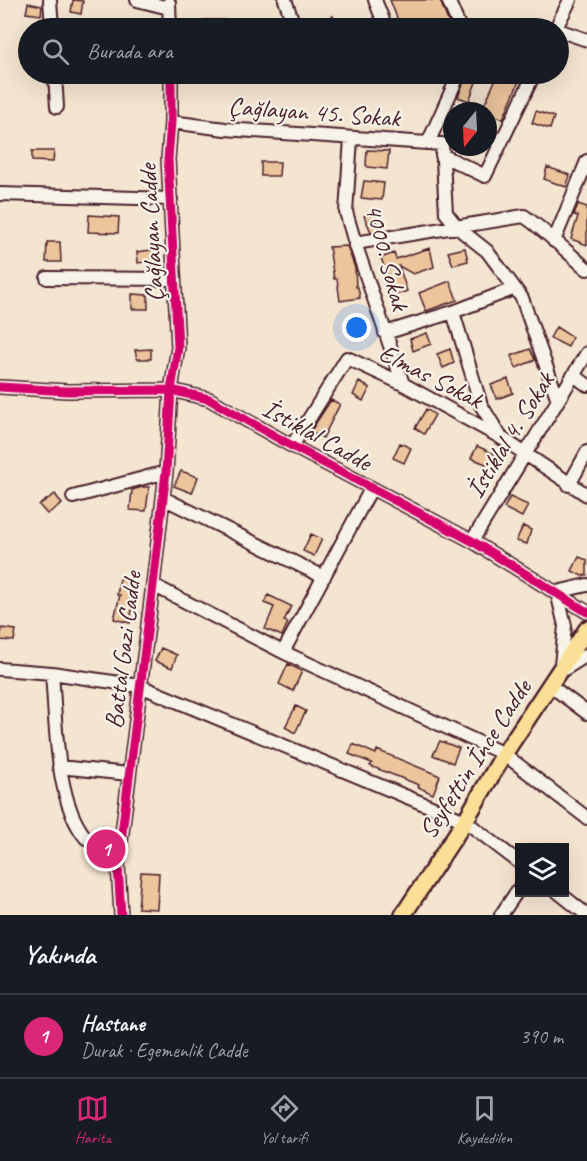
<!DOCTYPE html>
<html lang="tr">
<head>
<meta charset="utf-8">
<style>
	body { margin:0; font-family:Caveat,sans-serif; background:#20242c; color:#f1f3f6 }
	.controls { position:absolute; right:18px; bottom:18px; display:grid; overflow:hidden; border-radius:0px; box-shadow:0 6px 24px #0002 }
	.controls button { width:54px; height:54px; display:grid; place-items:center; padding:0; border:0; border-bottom:2px solid #363941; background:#171b24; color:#f1f3f6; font:30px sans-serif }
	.compass { position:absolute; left:443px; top:102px; width:54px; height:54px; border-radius:50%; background:#171b24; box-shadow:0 6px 24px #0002; rotate:198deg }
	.you { position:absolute; left:357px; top:328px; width:21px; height:21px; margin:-15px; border:4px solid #fff; border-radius:50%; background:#1a73e8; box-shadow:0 0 0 9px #1a73e833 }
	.badge { display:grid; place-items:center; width:39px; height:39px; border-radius:50%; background:#db2777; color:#fff; font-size:20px; font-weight:700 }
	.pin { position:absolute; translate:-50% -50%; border:3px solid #fff; box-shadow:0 2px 6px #0006 }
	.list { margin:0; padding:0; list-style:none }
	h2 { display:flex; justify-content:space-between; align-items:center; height:78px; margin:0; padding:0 24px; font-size:26px }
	h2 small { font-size:20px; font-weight:400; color:#9ea1a6 }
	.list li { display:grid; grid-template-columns:39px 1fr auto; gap:18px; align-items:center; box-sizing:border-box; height:84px; padding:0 24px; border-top:2px solid #363941 }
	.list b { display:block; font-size:22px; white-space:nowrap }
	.list p { margin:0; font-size:20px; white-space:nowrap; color:#9ea1a6 }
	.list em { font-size:20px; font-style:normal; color:#9ea1a6 }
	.icon { flex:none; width:33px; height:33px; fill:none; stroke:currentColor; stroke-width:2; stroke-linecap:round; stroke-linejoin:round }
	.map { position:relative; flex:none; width:587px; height:915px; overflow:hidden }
	.search { position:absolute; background:#171b24; box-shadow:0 6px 24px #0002; left:18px; right:18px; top:18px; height:66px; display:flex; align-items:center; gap:15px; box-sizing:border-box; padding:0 21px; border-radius:33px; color:#9ea1a6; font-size:22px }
	.sheet { height:162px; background:#171b24 }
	nav { display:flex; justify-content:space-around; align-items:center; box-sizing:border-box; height:84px; border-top:2px solid #363941; background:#171b24; font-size:16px; color:#9ea1a6 }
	nav a { display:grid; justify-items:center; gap:3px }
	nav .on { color:#db2777 }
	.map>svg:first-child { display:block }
	.building { fill:#ecc59c; stroke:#4a1f2b; stroke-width:1.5 }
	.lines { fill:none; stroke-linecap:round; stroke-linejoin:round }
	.minor-casing { stroke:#4a1f2b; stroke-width:16 }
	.major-casing { stroke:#4a1f2b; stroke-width:20 }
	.minor { stroke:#f7f3e8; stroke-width:12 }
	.major { stroke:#fadf96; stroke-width:15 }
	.cycleway-casing { stroke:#f7f3e8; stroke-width:13 }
	.cycleway { stroke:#d6006c; stroke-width:9 }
	.labels { text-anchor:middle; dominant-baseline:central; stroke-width:4.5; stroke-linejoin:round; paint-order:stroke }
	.street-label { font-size:26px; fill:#4a1f2b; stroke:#f7f3e8 }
</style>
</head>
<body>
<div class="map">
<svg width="587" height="915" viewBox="0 0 587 915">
	<rect width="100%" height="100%" fill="#f4e5d1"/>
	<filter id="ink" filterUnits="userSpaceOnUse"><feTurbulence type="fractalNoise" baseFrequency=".0167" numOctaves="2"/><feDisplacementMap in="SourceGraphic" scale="12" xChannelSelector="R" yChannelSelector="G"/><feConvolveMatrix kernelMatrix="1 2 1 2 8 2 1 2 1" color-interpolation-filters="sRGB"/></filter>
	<g filter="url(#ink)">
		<!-- building -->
		<path class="building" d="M 73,0 L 83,1 L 81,14 L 71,12 Z
			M 390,0 L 440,0 L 449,24 L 434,28 L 430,21 L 414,28 L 401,28 Z
			M 28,3 L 42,6 L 41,15 L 26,13 Z
			M 333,16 L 339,28 L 321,28 L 319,22 Z
			M 205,20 L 239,20 L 239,28 L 204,28 Z
			M 467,74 L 479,74 L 469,101 L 458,97 Z
			M 498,74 L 522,74 L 503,119 L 482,110 Z
			M 536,111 L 554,117 L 550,129 L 532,123 Z
			M 367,150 L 389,151 L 387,169 L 368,167 L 366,165 Z
			M 32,151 L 54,151 L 53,162 L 32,161 Z
			M 261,162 L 280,162 L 279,176 L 261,176 Z
			M 547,167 L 570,175 L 566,187 L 544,179 Z
			M 364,181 L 384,183 L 382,200 L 361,198 Z
			M 578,204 L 587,207 L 587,245 L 571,239 L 578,216 L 574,215 Z
			M 374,213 L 379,231 L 371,232 L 364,216 Z
			M 89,215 L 119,217 L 118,233 L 88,232 Z
			M 47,242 L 60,242 L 61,262 L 46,262 Z
			M 347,246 L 355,268 L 356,287 L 358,287 L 360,298 L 340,301 L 337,279 L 334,279 L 329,247 Z
			M 430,248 L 434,267 L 413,274 L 399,266 L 407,291 L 393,296 L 388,283 L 390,282 L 381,258 L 394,253 L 396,259 Z
			M 465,248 L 468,261 L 453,265 L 448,252 Z
			M 158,249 L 159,260 L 138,263 L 137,252 Z
			M 450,281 L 457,300 L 426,311 L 419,293 Z
			M 132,294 L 148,295 L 148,309 L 132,309 Z
			M 556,327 L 572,337 L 568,347 L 550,338 Z
			M 427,333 L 431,344 L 413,351 L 410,339 Z
			M 151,349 L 151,359 L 137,359 L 135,350 Z
			M 450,349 L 454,363 L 443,368 L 437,354 Z
			M 530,349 L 535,360 L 516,368 L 511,356 Z
			M 508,379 L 513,393 L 497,399 L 491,385 Z
			M 359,382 L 370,388 L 363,401 L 353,395 Z
			M 331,400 L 340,404 L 323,438 L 310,432 Z
			M 426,409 L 435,415 L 424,434 L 415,428 Z
			M 400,443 L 411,448 L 404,463 L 393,458 Z
			M 477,446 L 499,456 L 496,462 L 493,462 L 491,466 L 471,458 Z
			M 181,471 L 198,477 L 192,493 L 174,486 Z
			M 142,487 L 149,487 L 146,511 L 130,510 L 132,490 Z
			M 55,494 L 62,504 L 47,514 L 39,505 Z
			M 510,497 L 528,505 L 522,517 L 504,508 Z
			M 523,526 L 531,530 L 527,544 L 516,541 Z
			M 311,534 L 322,539 L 314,556 L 303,551 Z
			M 579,557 L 587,560 L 587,575 L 582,576 L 572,571 Z
			M 120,578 L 136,582 L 130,623 L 114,619 L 120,595 L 117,595 Z
			M 268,595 L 291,606 L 284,621 L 288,622 L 282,636 L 265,629 L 274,607 L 264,603 Z
			M 2,628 L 16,630 L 14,641 L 0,640 Z
			M 161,648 L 177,655 L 172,668 L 155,661 Z
			M 288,664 L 302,671 L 293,691 L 279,684 Z
			M 296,706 L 306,711 L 295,733 L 285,727 Z
			M 440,741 L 459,748 L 453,763 L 433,755 Z
			M 353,744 L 376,754 L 377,750 L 440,776 L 433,794 L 418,787 L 419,785 L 370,766 L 372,763 L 349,754 Z
			M 141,872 L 159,873 L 157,909 L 138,908 Z"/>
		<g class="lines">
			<defs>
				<path id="minor" d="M 50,0 L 52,28
					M 137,0 L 169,8
					M 285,0 L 295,28
					M 375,0 L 386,28
					M 448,0 L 460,28
					M 169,3 L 170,28
					M 556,28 L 570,0
					M 558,30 L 587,40
					M 55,74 L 57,107
					M 171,122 L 225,129 L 442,144 L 446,213 L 458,228 L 487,251 L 522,298 L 558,400
					M 351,138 L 346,212 L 355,243 L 403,384
					M 428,143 L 459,74
					M 442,155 L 485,176 L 534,74
					M 0,194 L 171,199
					M 554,241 L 587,161
					M 355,243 L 524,216 C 547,232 565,250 587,269
					M 47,278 L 174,279
					M 453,312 L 481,405 L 500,436
					M 385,333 L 453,312 L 513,289
					M 574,375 L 587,385
					M 0,387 L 67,391 L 171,390 L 209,399 L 292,446 L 472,541 L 587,612
					M 292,446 L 347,358 L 403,384 L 500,437 L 587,495
					M 569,485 L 587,452
					M 73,497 L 166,472
					M 163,498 L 324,577
					M 472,541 L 587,353
					M 153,585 L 283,652 L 504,754 L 587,818
					M 283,652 L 371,489
					M 561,665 L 565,626 L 557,592 L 587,585
					M 0,669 L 52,673 C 56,720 55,802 86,838 L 120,844
					M 560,672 L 587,655
					M 52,673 L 140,686 L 465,821 L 520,863
					M 551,686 L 587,713
					M 59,767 L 129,774
					M 558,892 L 587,915
					M 121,915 L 118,865 L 153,585 L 166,472 L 171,390 L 178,347 L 168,159 L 171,122 L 171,74
					M 501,915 L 520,887"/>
				<path id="major" d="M 403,915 L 465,821 L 504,754 L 587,629"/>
			</defs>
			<!-- minor casing -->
			<use href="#minor" class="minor-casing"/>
			<!-- major casing -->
			<use href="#major" class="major-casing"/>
			<!-- minor -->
			<use href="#minor" class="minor"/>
			<!-- major -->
			<use href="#major" class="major"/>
			<defs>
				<path id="cycleway" d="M 0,387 L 67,391 L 171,390 L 209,399 L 292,446 L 472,541 L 587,612
					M 121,915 L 118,865 L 153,585 L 166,472 L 171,390 L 178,347 L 168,159 L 171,122 L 171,74"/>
			</defs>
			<!-- cycleway casing -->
			<use href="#cycleway" class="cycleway-casing"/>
			<!-- cycleway -->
			<use href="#cycleway" class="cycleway"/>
		</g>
	</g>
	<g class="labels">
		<!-- street labels -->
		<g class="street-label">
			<text transform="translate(314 112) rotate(4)">Çağlayan 45. Sokak</text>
			<text transform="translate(151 233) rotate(-93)">Çağlayan Cadde</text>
			<text transform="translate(387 257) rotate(75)">4000. Sokak</text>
			<text transform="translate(431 376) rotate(27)">Elmas Sokak</text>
			<text transform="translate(317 435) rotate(29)">İstiklal Cadde</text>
			<text transform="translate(510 435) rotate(-58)">İstiklal 4. Sokak</text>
			<text transform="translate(123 650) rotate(-83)">Battal Gazi Cadde</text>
			<text transform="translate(475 759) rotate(-57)">Seyfettin İnce Cadde</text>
		</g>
	</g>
</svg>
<div class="controls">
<button><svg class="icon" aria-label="layers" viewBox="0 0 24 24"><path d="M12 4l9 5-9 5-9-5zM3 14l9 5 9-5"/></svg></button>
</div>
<svg class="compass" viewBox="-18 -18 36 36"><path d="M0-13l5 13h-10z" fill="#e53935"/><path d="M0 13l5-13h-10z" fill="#9ea1a6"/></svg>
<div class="you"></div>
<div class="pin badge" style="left:106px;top:849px">1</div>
<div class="search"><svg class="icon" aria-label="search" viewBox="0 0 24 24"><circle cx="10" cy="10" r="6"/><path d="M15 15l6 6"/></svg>Burada ara</div>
</div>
<section class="sheet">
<h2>Yakında<small></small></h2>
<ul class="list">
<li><span class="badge">1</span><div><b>Hastane</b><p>Durak · Egemenlik Cadde</p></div><em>390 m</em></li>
</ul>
</section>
<nav>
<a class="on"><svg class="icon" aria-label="map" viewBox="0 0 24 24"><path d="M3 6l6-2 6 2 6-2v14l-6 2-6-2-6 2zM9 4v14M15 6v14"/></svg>Harita</a>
<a><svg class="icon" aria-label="directions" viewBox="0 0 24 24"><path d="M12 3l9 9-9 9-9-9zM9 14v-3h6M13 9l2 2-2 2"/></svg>Yol tarifi</a>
<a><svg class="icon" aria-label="saved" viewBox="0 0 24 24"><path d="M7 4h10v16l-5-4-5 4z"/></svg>Kaydedilen</a>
</nav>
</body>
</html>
